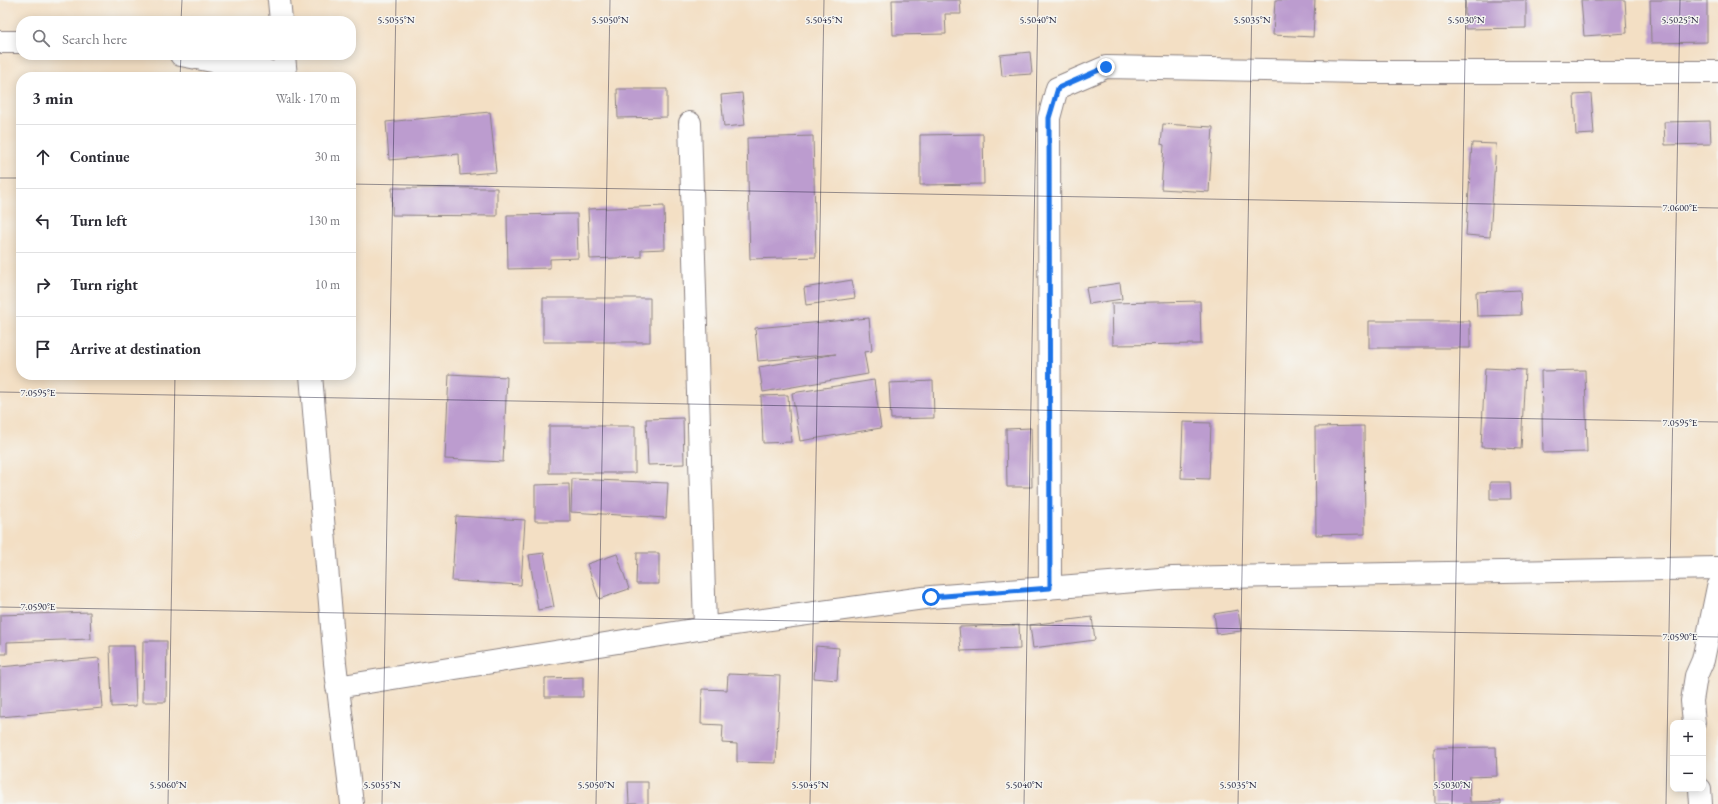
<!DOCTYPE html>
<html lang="en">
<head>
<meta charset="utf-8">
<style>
	body { margin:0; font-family:"EB Garamond",serif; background:#f7f7f7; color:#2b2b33 }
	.controls { position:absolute; right:12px; bottom:12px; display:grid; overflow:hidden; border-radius:8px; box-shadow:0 2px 10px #0003 }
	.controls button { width:36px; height:36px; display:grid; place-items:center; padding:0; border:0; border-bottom:1px solid #e1e1e2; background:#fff; color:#2b2b33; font:20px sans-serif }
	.stop { position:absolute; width:12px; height:12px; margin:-9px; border:3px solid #1a73e8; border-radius:50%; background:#fff }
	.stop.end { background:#1a73e8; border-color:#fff; box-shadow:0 1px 4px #0008 }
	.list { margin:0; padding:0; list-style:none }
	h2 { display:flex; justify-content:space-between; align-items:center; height:52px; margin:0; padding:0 16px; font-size:17px }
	h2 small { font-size:13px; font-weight:400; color:#7c7c81 }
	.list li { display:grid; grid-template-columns:26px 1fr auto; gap:12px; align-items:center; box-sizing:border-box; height:64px; padding:0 16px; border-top:1px solid #e1e1e2 }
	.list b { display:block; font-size:15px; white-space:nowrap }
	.list em { font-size:13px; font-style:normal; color:#7c7c81 }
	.icon { flex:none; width:22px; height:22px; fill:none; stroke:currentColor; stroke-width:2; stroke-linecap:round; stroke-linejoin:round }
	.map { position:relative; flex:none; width:1718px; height:804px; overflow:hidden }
	.search { position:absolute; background:#fff; box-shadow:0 2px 10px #0003; left:16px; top:16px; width:340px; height:44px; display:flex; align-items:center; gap:10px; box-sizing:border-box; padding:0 14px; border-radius:16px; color:#7c7c81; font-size:15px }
	.panel { position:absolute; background:#fff; box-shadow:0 2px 10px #0003; left:16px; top:72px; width:340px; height:308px; border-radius:16px }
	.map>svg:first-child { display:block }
	.building { fill:#bc9ccf }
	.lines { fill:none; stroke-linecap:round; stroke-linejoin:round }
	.minor-casing { stroke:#8a8080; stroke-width:24 }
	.minor { stroke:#fff; stroke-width:22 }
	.route { stroke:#1a73e8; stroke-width:5 }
	.ticks { fill:none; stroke:#22223b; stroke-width:1; stroke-opacity:0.45 }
	.ticks-label { font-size:10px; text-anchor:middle; fill:#22223b; stroke:#f6f6f2; stroke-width:3; stroke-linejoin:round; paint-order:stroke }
</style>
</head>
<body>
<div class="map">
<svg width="1718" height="804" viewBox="0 0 1718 804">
	<rect width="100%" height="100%" fill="#f6f6f2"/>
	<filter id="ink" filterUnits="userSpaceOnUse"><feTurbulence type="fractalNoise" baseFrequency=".025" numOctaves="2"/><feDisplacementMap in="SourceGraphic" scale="8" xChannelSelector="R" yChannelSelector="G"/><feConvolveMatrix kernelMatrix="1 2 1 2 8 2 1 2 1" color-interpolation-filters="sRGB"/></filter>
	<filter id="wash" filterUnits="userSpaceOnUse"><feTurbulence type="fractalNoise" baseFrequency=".012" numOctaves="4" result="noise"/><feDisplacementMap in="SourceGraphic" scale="16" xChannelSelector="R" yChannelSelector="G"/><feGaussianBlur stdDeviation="0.9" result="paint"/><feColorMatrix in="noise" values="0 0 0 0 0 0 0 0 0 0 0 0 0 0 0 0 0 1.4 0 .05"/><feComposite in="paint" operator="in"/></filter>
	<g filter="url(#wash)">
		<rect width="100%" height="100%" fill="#f3dfc4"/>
		<g id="blocks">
			<!-- building -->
			<path class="building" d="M 892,0 L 960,0 L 961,14 L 945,14 L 946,34 L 893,35 Z
				M 1275,0 L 1315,0 L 1313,37 L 1273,35 Z
				M 1465,0 L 1526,0 L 1526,28 L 1465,29 Z
				M 1581,0 L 1625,0 L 1627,33 L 1584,36 Z
				M 1650,0 L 1707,0 L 1707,42 L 1651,43 Z
				M 1030,52 L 1032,74 L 1002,76 L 1000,55 Z
				M 617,89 L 667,89 L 667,117 L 618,118 Z
				M 742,93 L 745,125 L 724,127 L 721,95 Z
				M 1591,94 L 1594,134 L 1576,135 L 1574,95 Z
				M 490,112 L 496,172 L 460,175 L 459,154 L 389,160 L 386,122 Z
				M 1710,121 L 1711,144 L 1665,145 L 1664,122 Z
				M 1163,124 L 1213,127 L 1209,192 L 1161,189 L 1164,145 L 1161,144 Z
				M 983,134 L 984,184 L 920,185 L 920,135 Z
				M 813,136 L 816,257 L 750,259 L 747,138 Z
				M 1472,143 L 1496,144 L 1490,237 L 1466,235 Z
				M 392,188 L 497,188 L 497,216 L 392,215 Z
				M 664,206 L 665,249 L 641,250 L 641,257 L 590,259 L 588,209 Z
				M 577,214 L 578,258 L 550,259 L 550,268 L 508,269 L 507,215 Z
				M 852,280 L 855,298 L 806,305 L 804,288 Z
				M 1120,283 L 1122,299 L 1089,304 L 1086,288 Z
				M 1520,290 L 1521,315 L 1477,316 L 1476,292 Z
				M 543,298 L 650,298 L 650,342 L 543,342 Z
				M 1200,301 L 1201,344 L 1113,345 L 1112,303 Z
				M 869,318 L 872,351 L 864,352 L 868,374 L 763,392 L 759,367 L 836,354 L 758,361 L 755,328 Z
				M 1369,321 L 1470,321 L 1470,348 L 1369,348 Z
				M 1485,368 L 1525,370 L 1521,449 L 1481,447 Z
				M 1585,370 L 1587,452 L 1543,453 L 1541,371 Z
				M 449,374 L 507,377 L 503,462 L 445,459 Z
				M 874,380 L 881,428 L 800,441 L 792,393 Z
				M 933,381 L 934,418 L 891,419 L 889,383 Z
				M 788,395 L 791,442 L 763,443 L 761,396 Z
				M 683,418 L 684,464 L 648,465 L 646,419 Z
				M 1183,422 L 1211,423 L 1209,479 L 1181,478 Z
				M 549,426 L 635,426 L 635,473 L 549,473 Z
				M 1364,426 L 1365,534 L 1316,535 L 1315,427 Z
				M 1031,428 L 1032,487 L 1007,487 L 1006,429 Z
				M 572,479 L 668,483 L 666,518 L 571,512 Z
				M 1490,482 L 1510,482 L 1511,499 L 1490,499 Z
				M 569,484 L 570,521 L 535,521 L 535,485 Z
				M 456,516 L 525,520 L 521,585 L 452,581 Z
				M 544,553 L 554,607 L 538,610 L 529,555 Z
				M 637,553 L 659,553 L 659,584 L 636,584 Z
				M 617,554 L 629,589 L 599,599 L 587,564 Z
				M 1238,610 L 1241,631 L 1217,634 L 1214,614 Z
				M 90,612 L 91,639 L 7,642 L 7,654 L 0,654 L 0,615 Z
				M 1092,617 L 1095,640 L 1033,648 L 1030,625 Z
				M 1019,625 L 1020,649 L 961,651 L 959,627 Z
				M 143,641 L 167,641 L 166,702 L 142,702 Z
				M 110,646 L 134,646 L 136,706 L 112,707 Z
				M 816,646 L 839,648 L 837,680 L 814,678 Z
				M 99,658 L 103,708 L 0,717 L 0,667 Z
				M 728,674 L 780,676 L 776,763 L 737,762 L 737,744 L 722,743 L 723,725 L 701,724 L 702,689 L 727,690 Z
				M 583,677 L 583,697 L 545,697 L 545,678 Z
				M 1496,747 L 1497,776 L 1469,777 L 1470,802 L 1501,801 L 1501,804 L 1435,804 L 1434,748 Z
				M 628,782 L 648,782 L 648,804 L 629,804 Z"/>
		</g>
	</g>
	<g filter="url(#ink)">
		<use href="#blocks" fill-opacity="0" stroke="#8a8080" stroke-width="1"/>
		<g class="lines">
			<defs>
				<path id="minor" d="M 279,0 L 281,21
					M 0,42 L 21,42
					M 181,55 L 286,75
					M 284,55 L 286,77
					M 690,123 L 705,628
					M 311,375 L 335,663 L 352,804
					M 1050,588 L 1049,118 L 1057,88 L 1106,67 L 1362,72 L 1718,72
					M 337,687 L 705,628 L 931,597 L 1173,578 L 1718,568
					M 1694,723 L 1692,701 L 1696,676 L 1703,660 L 1718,587
					M 1700,789 L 1701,804"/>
			</defs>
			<!-- minor casing -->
			<use href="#minor" class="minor-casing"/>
			<!-- minor -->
			<use href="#minor" class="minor"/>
		</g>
	</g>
	<g class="lines" filter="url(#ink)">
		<!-- route -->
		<path class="route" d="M 931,597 L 1050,588 L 1049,118 L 1058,88 L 1106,67"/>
	</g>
	<!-- ticks -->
	<path class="ticks" d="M 181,21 L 182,0M 180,77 L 181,55M 0,178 L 21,178M 351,184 L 1718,208M 0,392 L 1718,422M 0,607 L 1718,637M 168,804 L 175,375M 382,804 L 396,0M 596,804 L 610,0M 810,804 L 824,0M 1024,804 L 1038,0M 1238,804 L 1252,0M 1452,804 L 1466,0M 1666,804 L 1680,0"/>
	<g class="ticks-label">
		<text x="396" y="23">5.5055°N</text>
		<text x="610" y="23">5.5050°N</text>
		<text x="824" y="23">5.5045°N</text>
		<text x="1038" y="23">5.5040°N</text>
		<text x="1252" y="23">5.5035°N</text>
		<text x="1466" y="23">5.5030°N</text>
		<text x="1680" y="23">5.5025°N</text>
		<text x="1680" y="211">7.0600°E</text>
		<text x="38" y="396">7.0595°E</text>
		<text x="1680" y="426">7.0595°E</text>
		<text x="38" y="610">7.0590°E</text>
		<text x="1680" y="640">7.0590°E</text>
		<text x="168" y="788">5.5060°N</text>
		<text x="382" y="788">5.5055°N</text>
		<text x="596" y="788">5.5050°N</text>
		<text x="810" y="788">5.5045°N</text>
		<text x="1024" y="788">5.5040°N</text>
		<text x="1238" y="788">5.5035°N</text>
		<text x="1452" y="788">5.5030°N</text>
	</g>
</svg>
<div class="controls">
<button>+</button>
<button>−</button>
</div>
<div class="stop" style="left:931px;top:597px"></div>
<div class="stop end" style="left:1106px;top:67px"></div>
<div class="search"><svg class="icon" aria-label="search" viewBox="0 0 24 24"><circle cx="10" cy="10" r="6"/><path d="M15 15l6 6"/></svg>Search here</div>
<section class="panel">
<h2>3 min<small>Walk · 170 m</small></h2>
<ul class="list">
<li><svg class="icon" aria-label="ahead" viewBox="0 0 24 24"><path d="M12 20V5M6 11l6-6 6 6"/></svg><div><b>Continue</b></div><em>30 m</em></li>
<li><svg class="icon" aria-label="left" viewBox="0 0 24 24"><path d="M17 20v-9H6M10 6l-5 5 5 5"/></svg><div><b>Turn left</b></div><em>130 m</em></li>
<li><svg class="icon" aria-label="right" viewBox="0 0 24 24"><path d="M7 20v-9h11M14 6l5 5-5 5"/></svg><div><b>Turn right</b></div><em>10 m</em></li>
<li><svg class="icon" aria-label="arrive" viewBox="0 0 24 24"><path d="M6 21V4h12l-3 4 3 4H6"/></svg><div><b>Arrive at destination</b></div></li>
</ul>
</section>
</div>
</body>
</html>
